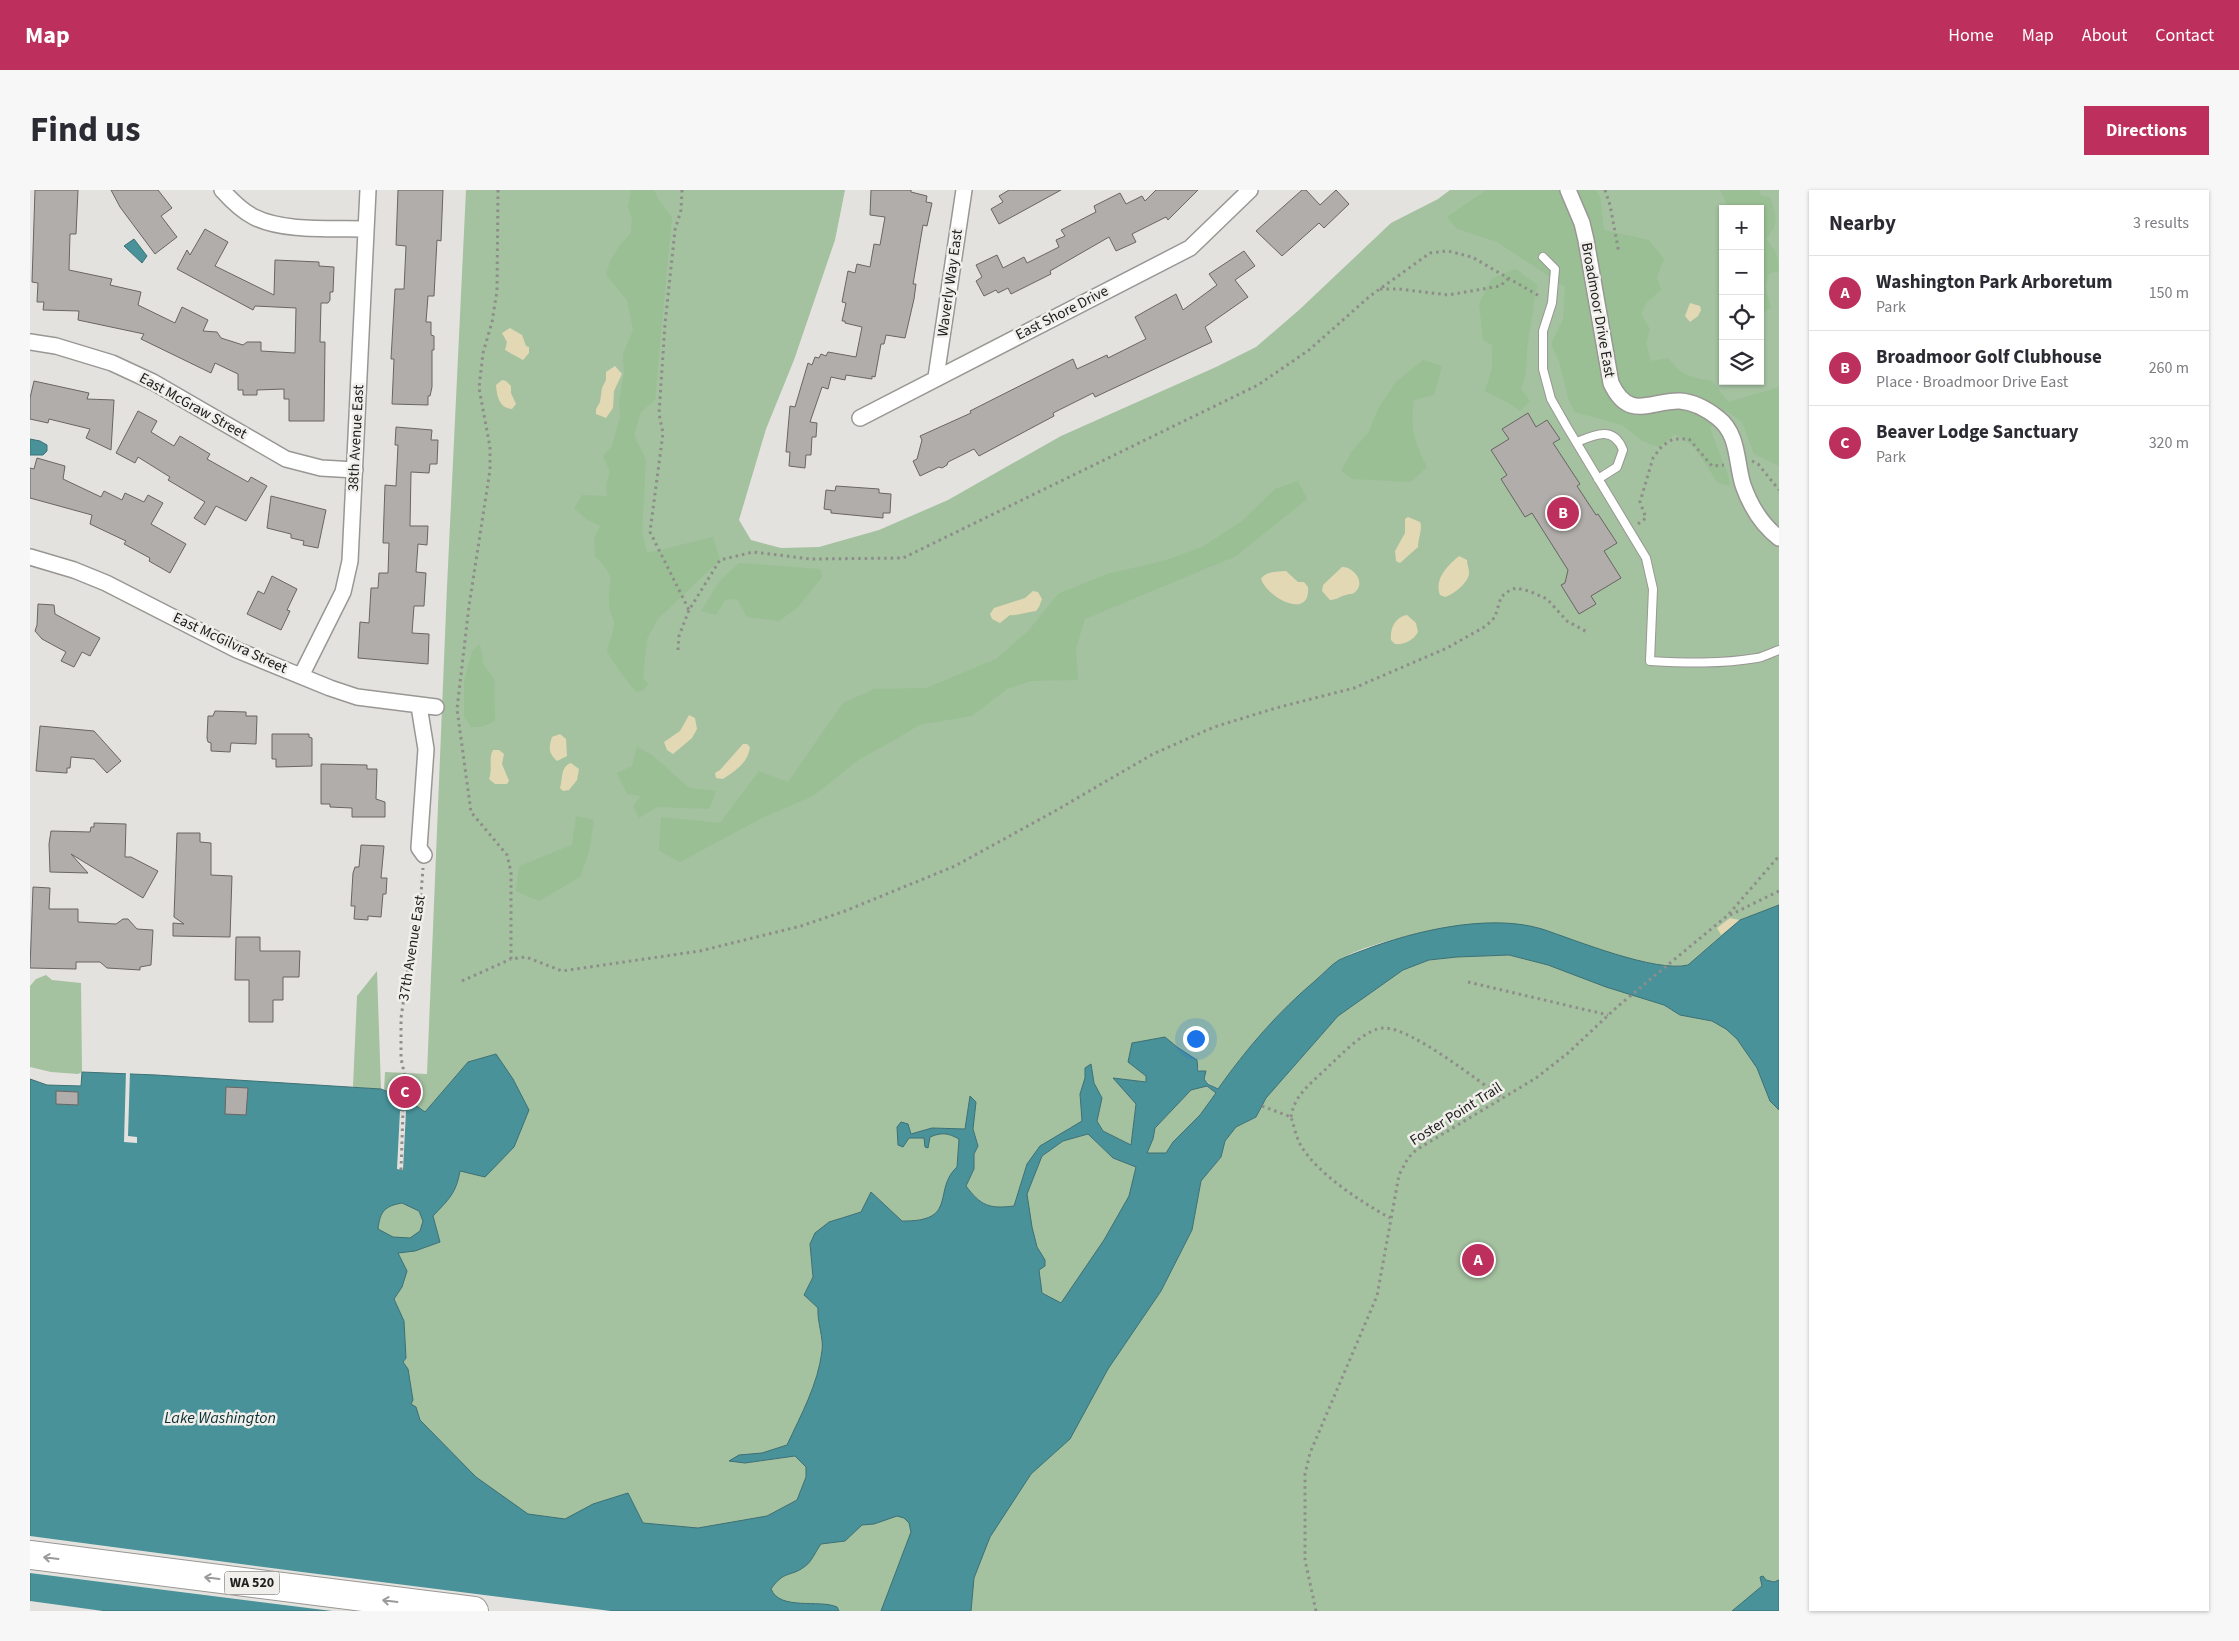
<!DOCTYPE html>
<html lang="en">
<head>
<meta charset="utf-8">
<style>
	body { margin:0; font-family:"Source Sans 3",sans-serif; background:#f7f7f7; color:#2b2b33 }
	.controls { position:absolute; right:15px; top:15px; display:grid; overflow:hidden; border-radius:0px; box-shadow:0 1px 4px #0004 }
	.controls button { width:45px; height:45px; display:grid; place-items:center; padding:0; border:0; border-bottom:1px solid #e1e1e2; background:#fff; color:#2b2b33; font:25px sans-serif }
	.you { position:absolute; left:1165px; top:848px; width:18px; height:18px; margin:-12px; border:4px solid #fff; border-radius:50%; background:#1a73e8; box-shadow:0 0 0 8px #1a73e833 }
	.badge { display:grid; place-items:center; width:32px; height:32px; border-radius:50%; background:#bd2f5c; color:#fff; font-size:16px; font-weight:700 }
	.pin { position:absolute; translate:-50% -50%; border:2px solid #fff; box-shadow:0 1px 5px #0006 }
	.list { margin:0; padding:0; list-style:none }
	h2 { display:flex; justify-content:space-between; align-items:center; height:65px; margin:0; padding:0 20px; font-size:21px }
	h2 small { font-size:16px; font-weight:400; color:#7c7c81 }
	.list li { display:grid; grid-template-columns:32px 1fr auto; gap:15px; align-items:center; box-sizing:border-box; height:75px; padding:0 20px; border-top:1px solid #e1e1e2 }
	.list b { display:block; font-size:19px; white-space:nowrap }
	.list p { margin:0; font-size:16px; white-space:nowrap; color:#7c7c81 }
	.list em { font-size:16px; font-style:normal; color:#7c7c81 }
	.icon { flex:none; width:28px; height:28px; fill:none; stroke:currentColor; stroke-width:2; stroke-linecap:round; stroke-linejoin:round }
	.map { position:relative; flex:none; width:1749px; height:1421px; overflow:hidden; border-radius:0px }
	header { display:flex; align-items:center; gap:30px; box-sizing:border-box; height:70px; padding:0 25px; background:#bd2f5c; color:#fff }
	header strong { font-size:24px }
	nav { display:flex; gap:28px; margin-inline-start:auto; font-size:18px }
	.intro { display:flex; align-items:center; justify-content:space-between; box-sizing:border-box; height:120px; padding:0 30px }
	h1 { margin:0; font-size:35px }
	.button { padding:12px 22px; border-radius:0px; background:#bd2f5c; color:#fff; font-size:18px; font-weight:700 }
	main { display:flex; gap:30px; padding:0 30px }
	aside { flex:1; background:#fff; border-radius:0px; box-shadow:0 1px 4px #0004 }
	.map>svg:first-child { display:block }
	.green { fill:#a4c1a0; fill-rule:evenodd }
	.forest { fill:#9abf94 }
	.sand { fill:#e2d9b4 }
	.water { fill:#499299; stroke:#3d7074; fill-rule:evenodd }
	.pier { fill:#e4e2de }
	.building { fill:#b0adaa; stroke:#686562 }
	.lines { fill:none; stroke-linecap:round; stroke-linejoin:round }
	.lane-casing { stroke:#999794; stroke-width:10 }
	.street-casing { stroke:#999794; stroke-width:18 }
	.highway-casing { stroke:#999794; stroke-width:30 }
	.path { stroke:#8e8d8a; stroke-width:3; stroke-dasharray:2.5 4; stroke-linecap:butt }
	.lane { stroke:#fff; stroke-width:8 }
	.street { stroke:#fff; stroke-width:15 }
	.highway { stroke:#fff; stroke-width:28 }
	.oneway { stroke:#9b9b9a }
	.labels { text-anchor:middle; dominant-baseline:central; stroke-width:5; stroke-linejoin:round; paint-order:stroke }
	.shield { fill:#f1efeb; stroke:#5f5e5c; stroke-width:1 }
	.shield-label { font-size:14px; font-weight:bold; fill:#20201e }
	.street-label { font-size:15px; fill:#20201e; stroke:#f1efeb }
	.water-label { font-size:16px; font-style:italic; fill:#0a3033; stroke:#f1efeb }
</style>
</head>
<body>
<header>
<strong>Map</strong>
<nav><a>Home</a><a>Map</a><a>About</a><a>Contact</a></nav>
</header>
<div class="intro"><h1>Find us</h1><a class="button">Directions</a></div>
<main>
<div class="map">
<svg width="1749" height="1421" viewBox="0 0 1749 1421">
	<rect width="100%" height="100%" fill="#e4e2de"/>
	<!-- green -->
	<path class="green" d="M 436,0 L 815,0 L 805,50 L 764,170 L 736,239 L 709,330 L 721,350 L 751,358 L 789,357 L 849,340 L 918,310 L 1031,246 L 1186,177 L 1226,157 L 1269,120 L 1361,33 L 1408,9 L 1420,0 L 1749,0 L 1749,715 L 1710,730 L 1658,775 C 1633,782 1560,757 1533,749 C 1516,744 1499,737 1482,734 C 1444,728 1341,750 1309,770 C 1301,775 1294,783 1286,790 C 1249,821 1216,859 1188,899 C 1175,892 1168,884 1167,870 L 1147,857 L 1135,847 L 1117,886 L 1116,892 L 1084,888 L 1106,914 L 1101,955 L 1073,941 L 1067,930 L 1072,908 L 1064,893 L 1061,874 L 1050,904 L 1052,932 L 1039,938 L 997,974 L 985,1016 C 959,1019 951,1016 936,996 L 944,979 L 944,964 L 948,956 L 943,939 L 946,912 L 940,906 L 935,939 L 902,938 L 883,944 L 867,937 L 873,956 L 879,948 L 900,947 L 908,943 L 918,943 L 929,949 L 927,977 C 911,992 920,1010 904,1024 C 885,1040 856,1025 834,1023 C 825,1022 809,1028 801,1032 C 793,1036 786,1048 780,1054 L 783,1087 L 774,1105 L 788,1118 L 805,1120 L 770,1260 L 700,1271 L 715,1273 L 765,1266 L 776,1277 L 776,1287 L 767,1310 L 739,1325 L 650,1388 L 0,1127 L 287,1048 L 499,920 L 483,889 L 466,864 L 438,872 L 395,922 L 353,920 L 355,882 L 397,884 L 417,397 ZM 1693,19 L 1730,19 L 1730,191 L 1693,191 Z
		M 1479,765 L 1518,775 L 1634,815 L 1641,820 L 1678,806 L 1749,870 L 1749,1390 L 1744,1392 L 1736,1390 L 1732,1396 L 1702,1421 L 898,1421 L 1088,1164 L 1131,1101 L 1162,1040 L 1171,991 L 1191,967 L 1195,951 L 1206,937 L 1226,927 L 1236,908 L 1308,826 L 1373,780 L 1399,770 L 1427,767 Z
		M 347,781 L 351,899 L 323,897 L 327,806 Z
		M 16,785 L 22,790 L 51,793 L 52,882 L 48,884 L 21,882 L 0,877 L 0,796 L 6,789 Z
		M 1177,896 L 1186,903 L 1170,925 L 1143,952 L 1136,963 L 1116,963 L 1123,949 L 1125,938 L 1161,899 Z
		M 1058,944 L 1083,968 L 1110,970 L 1120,991 L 1034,1135 L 1003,1105 L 996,1005 L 1012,966 L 1033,951 Z
		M 892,1269 L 878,1421 L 689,1421 L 759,1336 Z"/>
	<!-- forest -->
	<path class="forest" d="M 601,0 L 624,0 L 629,10 L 642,27 L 625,210 L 611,222 L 604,245 L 616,270 L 612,342 L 617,363 L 683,347 L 690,370 L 628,429 L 617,449 L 613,488 L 618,494 L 613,501 L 606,501 C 594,489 587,476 577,462 C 578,453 583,445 584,435 C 585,431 581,425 580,420 C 575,392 591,392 565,366 L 564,348 L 570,336 L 556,329 L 544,318 L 552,305 L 577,306 L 576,294 L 580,282 L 573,266 L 582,256 L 590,227 L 589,211 L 594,183 L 593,164 L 603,140 L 597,110 L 576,85 L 580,71 L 590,55 L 601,43 L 602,29 L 598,17 Z
		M 1456,0 L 1566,0 L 1570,7 L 1574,40 L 1619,50 L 1634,69 L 1627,87 L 1631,100 L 1617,112 L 1611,124 L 1620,139 L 1616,153 L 1621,171 L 1638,168 C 1653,186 1659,187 1682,191 L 1698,212 L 1749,197 L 1749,276 L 1724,264 L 1712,232 L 1695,220 L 1680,238 L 1698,285 L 1700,296 L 1688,293 L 1664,257 L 1645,244 L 1629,257 L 1612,251 L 1592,235 L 1545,222 L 1539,211 L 1529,171 L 1521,154 L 1533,129 L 1535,97 L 1467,52 L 1427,39 L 1417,27 Z
		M 1690,0 L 1729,0 L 1731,6 L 1740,7 C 1747,26 1749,35 1736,49 C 1745,59 1749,66 1748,81 L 1739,84 L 1735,95 L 1741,118 L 1733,122 L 1730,120 L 1730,19 L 1699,19 Z
		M 1486,79 L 1507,95 L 1497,159 L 1496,184 L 1491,199 L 1500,211 L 1490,221 C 1479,212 1467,208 1455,201 L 1462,178 L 1462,155 L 1453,150 L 1449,114 L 1462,88 Z
		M 1393,170 L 1412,176 L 1404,205 L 1384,210 C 1380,239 1384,252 1397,277 L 1381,292 L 1323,289 L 1311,281 L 1322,261 L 1338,243 L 1349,217 L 1366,192 Z
		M 1268,291 L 1277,309 L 1206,366 L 1055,429 L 1046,458 L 1048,490 L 1001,491 L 977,499 L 942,526 L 889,535 L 863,551 L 831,568 L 783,606 L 732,628 L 650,672 L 629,661 L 631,627 L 690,633 L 729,581 L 758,592 L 813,513 L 844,499 L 896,498 L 966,469 L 998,441 L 1028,404 L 1077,384 L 1137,370 L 1174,356 L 1212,331 L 1245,299 Z
		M 709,373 L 790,379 L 792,387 L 768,417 L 749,431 L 717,427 L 707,409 L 695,410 L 686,425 L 671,421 L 690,391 Z
		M 450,454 L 453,474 L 464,489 L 465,531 L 451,537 L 441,537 L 434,526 L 434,491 L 442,461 Z
		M 607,557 L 621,564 L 659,598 L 686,601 L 679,619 L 627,617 L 609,628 L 603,616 L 611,606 L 597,604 L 587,583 L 602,576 Z
		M 546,626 L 564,630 L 559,662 L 550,687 L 509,711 L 486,701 L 489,676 L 542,655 Z"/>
	<!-- sand -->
	<path class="sand" d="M 1660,113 L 1670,116 L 1671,120 L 1668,126 L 1660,132 L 1655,126 Z
		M 480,138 L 492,145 L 496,156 L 499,157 L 499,163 L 493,170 L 475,160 L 477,152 L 472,143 Z
		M 585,176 L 592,184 L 584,201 L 583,218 L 576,228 L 566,224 L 566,219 L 570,212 L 572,198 L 576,190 L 576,182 Z
		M 472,190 L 476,191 L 481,196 L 481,203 L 486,214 L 482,219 C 469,218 467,206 466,195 Z
		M 1378,327 L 1390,332 C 1393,338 1388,349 1388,357 L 1370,373 L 1366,371 L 1365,361 L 1375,343 L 1375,329 Z
		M 1429,366 L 1437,370 C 1437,375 1439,378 1439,382 C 1440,392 1423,405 1415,407 L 1410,405 C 1404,389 1417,376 1429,366 Z
		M 1312,377 C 1324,377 1337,393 1324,403 C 1320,405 1320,403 1316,405 C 1310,406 1307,410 1300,410 L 1292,401 L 1293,395 Z
		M 1256,381 L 1268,392 L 1274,392 L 1278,397 C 1281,430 1238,409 1231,389 C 1235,381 1248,382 1256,381 Z
		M 1003,401 L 1008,402 L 1012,409 L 1009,417 L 1006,421 C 998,422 985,426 980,425 L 970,433 L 962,429 L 960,424 L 964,418 L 995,408 Z
		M 1377,425 L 1386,433 L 1388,442 C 1384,450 1374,455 1365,454 L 1361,450 C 1360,438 1365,427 1377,425 Z
		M 659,525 L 665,528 L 667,539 L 662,548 L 643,564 L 637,560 L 634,552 L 650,541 Z
		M 530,544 L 536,549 L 537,566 L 527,571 C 519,563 518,559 522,547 Z
		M 713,554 L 717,554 L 720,557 C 718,573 705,581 693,589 L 686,588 L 685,583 L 690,580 Z
		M 463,560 L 469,560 L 474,564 L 472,574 L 479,591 L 477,594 L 465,594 L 459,589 C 463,579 458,569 463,560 Z
		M 541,573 L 549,579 L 547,590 L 539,600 L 533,601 L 530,598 C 533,589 530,577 541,573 Z
		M 1700,728 L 1710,730 L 1691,745 L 1687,738 Z"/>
	<!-- water -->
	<path class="water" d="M 104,49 L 117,66 L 112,73 L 94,56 Z
		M 0,249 L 10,251 L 17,255 L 17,261 L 13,265 L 0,265 Z
		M 1749,715 L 1749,920 L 1740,911 L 1727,878 L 1707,849 L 1696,839 L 1682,831 L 1650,825 L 1634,815 L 1576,797 L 1518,775 L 1479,765 L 1427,767 L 1399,770 L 1373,780 L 1308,826 L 1236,908 L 1226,927 L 1206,937 L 1195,951 L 1191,967 L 1171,991 L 1162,1040 L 1131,1101 L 1078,1179 L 1040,1249 L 1001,1284 L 960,1347 L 944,1388 L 941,1421 L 851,1421 L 881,1342 L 879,1333 L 874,1328 L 867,1326 L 844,1334 L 832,1335 L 815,1351 L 791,1354 C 785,1362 782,1372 774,1377 C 761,1387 754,1380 741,1399 C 750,1421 789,1409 807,1417 L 809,1421 L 0,1421 L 0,889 L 17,895 L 51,896 L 52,882 L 126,885 L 351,899 L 378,910 L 395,922 L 438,872 L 466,864 L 483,889 L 499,920 L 484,957 L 455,987 L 430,981 C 426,1004 418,1010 403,1026 L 410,1052 L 385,1061 L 368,1063 L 377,1081 L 372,1097 L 364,1109 L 374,1131 L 376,1168 L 373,1172 L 378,1179 L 383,1210 L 381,1214 L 386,1217 L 390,1230 L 446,1287 L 498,1324 L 535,1329 L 563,1314 L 598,1303 L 613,1333 L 668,1338 L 737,1326 L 767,1310 L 776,1287 L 776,1277 L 765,1266 L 715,1273 L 699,1271 L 709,1265 L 732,1263 L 757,1255 C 771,1225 788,1194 792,1161 C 794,1148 787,1132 788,1118 L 774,1105 L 783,1087 L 780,1054 L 785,1043 L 799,1032 L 831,1022 L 841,1002 L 872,1031 C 929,1032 902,1000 927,977 L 929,949 C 918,943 912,942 900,947 L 898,958 L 895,957 L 894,948 L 879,948 L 873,957 L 868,955 L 867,937 L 871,932 L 878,934 L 881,944 L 902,938 L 935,939 L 940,906 L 946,912 L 943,939 L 948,956 L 944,964 L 944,979 L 936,996 C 951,1016 959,1019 984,1016 L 997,974 L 1010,956 L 1052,931 L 1050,904 L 1055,888 L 1055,878 L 1061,874 L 1064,893 L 1072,908 L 1067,931 L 1073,941 L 1101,955 L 1106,914 L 1083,888 L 1116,892 L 1116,886 L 1098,872 L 1102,853 L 1135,847 L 1147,857 L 1167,870 L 1168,881 L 1176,881 L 1174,889 L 1178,894 L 1188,899 C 1216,859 1249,821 1286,790 C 1294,783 1301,775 1309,770 C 1317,766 1326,763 1334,760 C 1384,741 1459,723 1512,739 C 1545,750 1626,783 1658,775 L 1710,730 ZM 1177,896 L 1186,903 L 1170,925 L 1143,952 L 1136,963 L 1117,963 L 1123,949 L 1125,938 L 1161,900 ZM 1058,944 L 1083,968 L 1106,977 L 1099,1006 L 1074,1050 L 1031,1113 L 1012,1103 L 1009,1080 L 1015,1076 L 1015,1070 L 1007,1057 L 1002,1037 L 997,1004 L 1012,966 L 1033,951 ZM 372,1013 L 389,1021 L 393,1031 L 390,1041 L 380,1048 L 363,1047 L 348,1039 C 350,1021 355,1016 372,1013 Z
		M 1733,1386 L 1736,1390 L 1744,1392 L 1749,1390 L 1749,1421 L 1702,1421 L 1732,1396 L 1730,1387 Z"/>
	<!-- pier -->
	<path class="pier" d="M 96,881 L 100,881 L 98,946 L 107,947 L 107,953 L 94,952 Z
		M 370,921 L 376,921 L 373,980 L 367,979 Z
		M 0,1346 L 272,1382 L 581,1421 L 302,1421 L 0,1383 Z
		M 0,1411 L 73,1421 L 0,1421 Z"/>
	<!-- building -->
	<path class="building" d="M 5,0 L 48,0 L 46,44 L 40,44 L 39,80 L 82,89 L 80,95 L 111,102 L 108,115 L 145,133 L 152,117 L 178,130 L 173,141 L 187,142 L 191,148 L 213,155 L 217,152 L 231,152 L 231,161 L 265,163 L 266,118 L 225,116 L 223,120 L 147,79 L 157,60 L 160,65 L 175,39 L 198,52 L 185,76 L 244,105 L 245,70 L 289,72 L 289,76 L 304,77 L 303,102 L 300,102 L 300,110 L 298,113 L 291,113 L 290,152 L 295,152 L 294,231 L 259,231 L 259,209 L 254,209 L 254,199 L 227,200 L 227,205 L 213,205 L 213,200 L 208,200 L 208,184 L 185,173 L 181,183 L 111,149 L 114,144 L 48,130 L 49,121 L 13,120 L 14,112 L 7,112 L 8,93 L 2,92 Z
		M 81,0 L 128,0 L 142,18 L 131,26 L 147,47 L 125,64 L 90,17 Z
		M 368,0 L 413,0 L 411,51 L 407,50 L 404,106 L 398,106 L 396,132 L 401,132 L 401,145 L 404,146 L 404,160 L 402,160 L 402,197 L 400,206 L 398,206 L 398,215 L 362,214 L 364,169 L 361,169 L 365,99 L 374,99 L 376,56 L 366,55 Z
		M 841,0 L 881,0 L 881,2 L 897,6 L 896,12 L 902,13 L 897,36 L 893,35 L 883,94 L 886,94 L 884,109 L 875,148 L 856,145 L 854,154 L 851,154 L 845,187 L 842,186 L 842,189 L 816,185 L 815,190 L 801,187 L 798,199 L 792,197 L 780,232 L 787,233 L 786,247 L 782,247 L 781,265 L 776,265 L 775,278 L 759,276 L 760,262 L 756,262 L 760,216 L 765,217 L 778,173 L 782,175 L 785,167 L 789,168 L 791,164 L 796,166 L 798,162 L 826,167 L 832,137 L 815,133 L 815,131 L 812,131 L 816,113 L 812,112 L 818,81 L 825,83 L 827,74 L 840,77 L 844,54 L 850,55 L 855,27 L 840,25 Z
		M 979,0 L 1031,0 L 969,34 L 961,19 L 973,12 L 969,6 Z
		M 1126,0 L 1168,0 L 1138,30 L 1136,27 L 1102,44 L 1106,52 L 1086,61 L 1079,47 L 1020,81 L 1021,84 L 981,104 L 978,98 L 968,103 L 966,100 L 954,106 L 946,91 L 952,87 L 946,75 L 967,65 L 973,78 L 994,67 L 997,73 L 1029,57 L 1026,50 L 1035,46 L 1031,40 L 1066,22 L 1064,16 L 1090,3 L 1096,14 L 1112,6 L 1115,11 Z
		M 1272,0 L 1276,0 L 1290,15 L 1306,0 L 1319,14 L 1294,38 L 1289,33 L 1252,66 L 1226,41 Z
		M 1214,61 L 1225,76 L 1205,90 L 1218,107 L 1175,137 L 1182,152 L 1065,207 L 1063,203 L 1023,223 L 1024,226 L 949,266 L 944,259 L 918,272 L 917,275 L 912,278 L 909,277 L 890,286 L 883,271 L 887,269 L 892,250 L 890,246 L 941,223 L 940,221 L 1043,169 L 1047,179 L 1077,165 L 1078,168 L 1116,149 L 1105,127 L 1146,104 L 1153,120 L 1187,95 L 1179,84 Z
		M 4,191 L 59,203 L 57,209 L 84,210 L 81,260 L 56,248 L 60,239 L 19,229 L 18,233 L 0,229 L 0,208 Z
		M 108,221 L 127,231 L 121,242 L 144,256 L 150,246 L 180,264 L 177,269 L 218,292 L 221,287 L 237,296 L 216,331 L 186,316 L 175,335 L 164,328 L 175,312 L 138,290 L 140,287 L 108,267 L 105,273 L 86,263 Z
		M 1498,223 L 1506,237 L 1517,230 L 1530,249 L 1523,253 L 1550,294 L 1547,296 L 1566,325 L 1568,324 L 1587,353 L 1574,361 L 1591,388 L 1561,406 L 1566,414 L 1549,424 L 1531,395 L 1535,393 L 1538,380 L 1502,323 L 1495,327 L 1471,289 L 1477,285 L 1461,260 L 1479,249 L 1472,239 Z
		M 366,237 L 402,240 L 401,250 L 408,250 L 407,274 L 400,274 L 399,283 L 381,282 L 380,336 L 398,336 L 397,355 L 388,354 L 386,382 L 396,383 L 394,416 L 384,416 L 382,443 L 399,444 L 398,474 L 328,468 L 330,432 L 339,433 L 341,398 L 348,398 L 349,383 L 358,383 L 359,353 L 353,353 L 355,295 L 366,296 L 368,255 L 365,255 Z
		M 7,268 L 35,276 L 33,289 L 71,307 L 74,301 L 92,310 L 95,303 L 114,312 L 118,305 L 133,313 L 121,334 L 156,354 L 140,383 L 119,371 L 120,368 L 94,354 L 96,351 L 60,334 L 62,325 L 0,308 L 0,278 L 4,279 Z
		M 806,296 L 849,299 L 849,303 L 861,304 L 860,323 L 853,323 L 853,328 L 801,323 L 801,320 L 794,319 L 796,300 L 805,301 Z
		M 241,306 L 296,320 L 288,358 L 273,355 L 274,351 L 261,348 L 261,344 L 237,338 Z
		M 242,386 L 267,399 L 257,420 L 260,421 L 251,440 L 217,424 L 228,401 L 234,404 Z
		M 8,414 L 24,415 L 25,424 L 70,448 L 60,466 L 52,462 L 44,477 L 31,471 L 36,462 L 12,449 L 5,441 L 7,435 Z
		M 185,521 L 216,522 L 216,526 L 227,526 L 226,554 L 201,553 L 200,562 L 181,561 L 181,553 L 178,552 L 177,548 L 178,526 L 183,526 Z
		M 10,536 L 64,541 L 91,571 L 77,583 L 64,569 L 41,567 L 40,578 L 37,578 L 37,583 L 6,581 Z
		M 242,544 L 279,544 L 279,547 L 282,548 L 282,576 L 246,577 L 246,569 L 242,569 Z
		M 291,574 L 337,575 L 337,579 L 347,579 L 346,609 L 355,612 L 355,627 L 322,627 L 322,618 L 300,617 L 300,614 L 291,614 Z
		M 64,633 L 96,634 L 95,667 L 101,667 L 128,681 L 113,708 L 41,664 L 58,683 L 20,682 L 19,654 L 21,641 L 60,642 L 61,637 L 64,637 Z
		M 147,643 L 170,643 L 170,652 L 181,653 L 181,685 L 202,686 L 200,747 L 143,746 L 143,733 L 154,734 L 144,727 Z
		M 331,655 L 354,656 L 351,688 L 357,688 L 356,704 L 353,704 L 351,727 L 338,726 L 338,730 L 324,729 L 325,716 L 321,716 L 323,683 L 325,677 L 329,677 Z
		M 3,697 L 20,698 L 19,719 L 48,719 L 48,732 L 86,734 L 93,729 L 98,729 L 107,739 L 123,740 L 121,775 L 110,777 L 110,780 L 77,778 L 70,772 L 46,772 L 46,779 L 0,778 Z
		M 206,747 L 230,747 L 230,761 L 270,761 L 269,787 L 253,787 L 253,810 L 243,810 L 243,832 L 219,832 L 219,790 L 205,790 Z
		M 196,897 L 218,898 L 216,925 L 195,924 Z
		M 26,901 L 48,902 L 48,915 L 26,914 Z"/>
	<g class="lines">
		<defs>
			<path id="lane" d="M 1513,67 L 1525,79 L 1522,113 L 1513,141 L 1513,179 L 1521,209 L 1537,237 L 1616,368 L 1623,399 L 1620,471 C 1656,473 1691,474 1727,468 C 1734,467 1742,462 1749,460
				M 1547,252 C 1566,244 1584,236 1593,260 L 1587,277 L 1568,289"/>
			<path id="street" d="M 192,0 C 201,10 212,21 224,27 C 254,42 302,38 335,39
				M 1538,0 L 1552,33 L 1556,50 L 1581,193 C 1599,232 1621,210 1650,211 C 1664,212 1678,220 1688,228 C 1709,244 1706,273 1713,295 C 1720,315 1732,335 1749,348
				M 0,152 L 26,156 L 82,173 L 123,192 L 256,269 L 291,278 L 325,280
				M 906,187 L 934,0
				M 830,228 L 1160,58 L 1220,0
				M 0,367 L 44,380 L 76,393 L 207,460 L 300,498 L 327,507 L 406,517
				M 271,486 L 313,402 L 320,371 L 338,0
				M 389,516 L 396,559 L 389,658 L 394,665"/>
			<path id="highway" d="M 0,1365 L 444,1421"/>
		</defs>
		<!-- lane casing -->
		<use href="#lane" class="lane-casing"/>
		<!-- street casing -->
		<use href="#street" class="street-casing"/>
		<!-- highway casing -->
		<use href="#highway" class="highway-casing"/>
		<!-- path -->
		<path class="path" d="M 468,0 L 467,101 L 462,132 L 453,163 L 449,198 L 460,257 L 460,280 L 439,416 L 427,519 L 441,622 L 477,665 L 481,682 L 481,769 L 496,767 L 532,781 L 670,761 L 771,736 L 815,721 L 925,676 L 1025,621 L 1123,564 L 1184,537 L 1246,518 L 1324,498 L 1417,458 L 1456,436 L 1465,427 L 1471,407 L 1480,400 L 1486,398 L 1499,401 L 1517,409 L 1537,431 L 1557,442
			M 652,0 L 651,20 L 645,40 L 635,134 L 629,224 L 633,243 L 620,342 L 659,420 L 690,370 L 723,362 L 781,369 L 873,368 L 1228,195 L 1279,160 L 1340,106 L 1400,63 L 1418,61 L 1442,67 L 1511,107
			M 1575,0 L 1580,15 L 1589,63
			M 1350,99 L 1369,99 L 1418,105 L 1470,96 L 1478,89
			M 1722,271 L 1728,274 L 1749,300
			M 1608,334 L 1616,328 L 1610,312 L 1623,268 L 1632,256 L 1643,249 L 1659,249 L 1682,276 L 1694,275
			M 648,460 L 649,446 L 659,420
			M 1700,725 L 1749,701
			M 432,791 L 481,769
			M 1438,792 L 1578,825
			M 380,911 L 371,868 L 371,828 L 379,772 L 389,730 L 393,678
			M 1232,916 L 1261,927 C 1264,936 1266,947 1271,956 C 1289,985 1330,1011 1360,1028
			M 1261,927 C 1264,904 1284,891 1299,876 C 1312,864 1337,837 1355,838 C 1383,839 1448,891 1473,908
			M 371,980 L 373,921 L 378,903
			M 1286,1421 L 1275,1370 L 1275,1284 L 1280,1263 L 1347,1106 L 1369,985 L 1378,968 L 1386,960 L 1506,888 L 1538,863 L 1587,817 L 1698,725 L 1749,666"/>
		<!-- lane -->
		<use href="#lane" class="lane"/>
		<!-- street -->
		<use href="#street" class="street"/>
		<!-- highway -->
		<use href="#highway" class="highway"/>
	</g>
	<!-- one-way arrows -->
	<defs><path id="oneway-shaft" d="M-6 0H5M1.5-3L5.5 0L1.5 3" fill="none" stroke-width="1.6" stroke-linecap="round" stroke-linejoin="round" transform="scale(1.25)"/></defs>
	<g class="oneway">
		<use href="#oneway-shaft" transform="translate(21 1368) rotate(-173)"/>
		<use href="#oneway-shaft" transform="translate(182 1388) rotate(-173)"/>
		<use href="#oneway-shaft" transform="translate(360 1411) rotate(-173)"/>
	</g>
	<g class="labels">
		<!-- shield labels -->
		<rect class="shield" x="194.5" y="1381.5" width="55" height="23" rx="4"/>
		<g class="shield-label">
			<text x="222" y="1393">WA 520</text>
		</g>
		<!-- street labels -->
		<g class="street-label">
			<text transform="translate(920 93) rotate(-82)">Waverly Way East</text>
			<text transform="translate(1568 120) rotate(80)">Broadmoor Drive East</text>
			<text transform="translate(1032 123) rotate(-27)">East Shore Drive</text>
			<text transform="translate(163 216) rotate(29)">East McGraw Street</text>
			<text transform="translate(326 248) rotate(-87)">38th Avenue East</text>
			<text transform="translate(200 453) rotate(25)">East McGilvra Street</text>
			<text transform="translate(382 758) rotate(-81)">37th Avenue East</text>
			<text transform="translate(1426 924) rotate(-32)">Foster Point Trail</text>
		</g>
		<!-- water labels -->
		<g class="water-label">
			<text x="190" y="1228">Lake Washington</text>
		</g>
	</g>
</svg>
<div class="controls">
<button>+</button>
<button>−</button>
<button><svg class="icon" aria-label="locate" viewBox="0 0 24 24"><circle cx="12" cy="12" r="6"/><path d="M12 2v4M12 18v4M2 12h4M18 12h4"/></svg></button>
<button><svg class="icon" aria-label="layers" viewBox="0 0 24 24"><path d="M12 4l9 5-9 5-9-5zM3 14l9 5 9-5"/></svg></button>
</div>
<div class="you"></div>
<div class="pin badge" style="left:1448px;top:1070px">A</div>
<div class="pin badge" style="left:1533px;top:323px">B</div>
<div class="pin badge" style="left:375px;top:902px">C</div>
</div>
<aside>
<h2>Nearby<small>3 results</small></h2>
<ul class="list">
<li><span class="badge">A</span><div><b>Washington Park Arboretum</b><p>Park</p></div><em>150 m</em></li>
<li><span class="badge">B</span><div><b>Broadmoor Golf Clubhouse</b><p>Place · Broadmoor Drive East</p></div><em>260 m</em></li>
<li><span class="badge">C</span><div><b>Beaver Lodge Sanctuary</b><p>Park</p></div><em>320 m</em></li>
</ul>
</aside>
</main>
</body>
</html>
